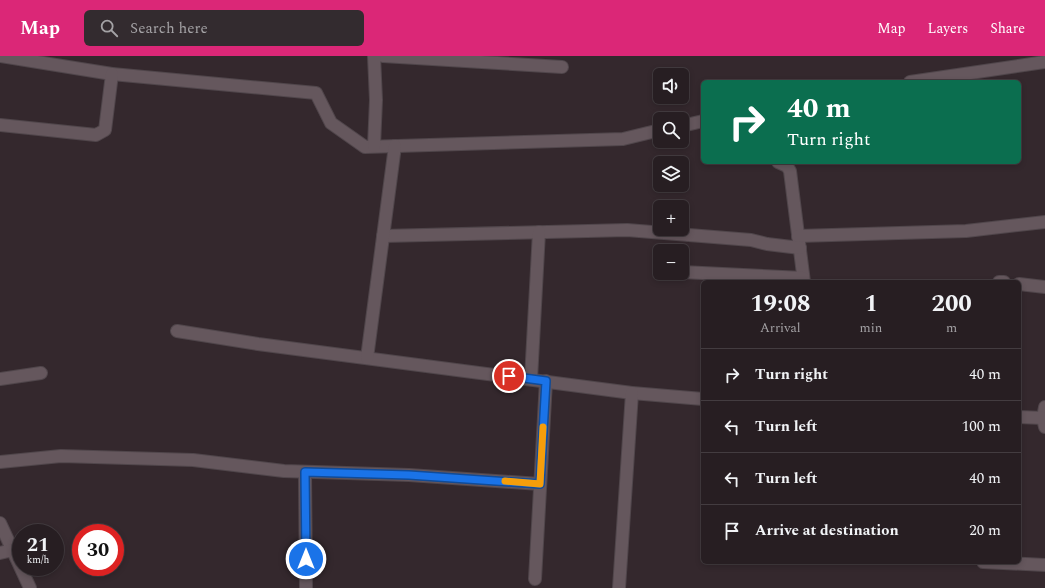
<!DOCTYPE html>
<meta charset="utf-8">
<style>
body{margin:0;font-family:Spectral,serif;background:#332b2f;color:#f1f3f6;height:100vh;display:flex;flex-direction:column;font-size:15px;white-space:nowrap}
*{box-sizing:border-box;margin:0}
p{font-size:13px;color:#a4a2a5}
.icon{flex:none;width:22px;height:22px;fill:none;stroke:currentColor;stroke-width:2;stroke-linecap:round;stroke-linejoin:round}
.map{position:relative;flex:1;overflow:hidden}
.panel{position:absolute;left:701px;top:224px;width:320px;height:284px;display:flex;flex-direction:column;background:#271e22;border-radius:6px;box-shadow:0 2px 6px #0003,0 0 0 1px #433c40}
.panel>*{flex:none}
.banner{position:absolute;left:701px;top:24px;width:320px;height:84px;border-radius:6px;box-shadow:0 2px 6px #0003,0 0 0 1px #433c40;background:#0b6e4f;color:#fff;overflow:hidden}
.buttons{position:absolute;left:653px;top:12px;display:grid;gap:8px}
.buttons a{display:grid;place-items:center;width:36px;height:36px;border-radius:6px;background:#271e22;box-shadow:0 2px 6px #0003,0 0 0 1px #433c40;font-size:20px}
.speed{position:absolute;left:12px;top:468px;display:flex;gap:8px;font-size:20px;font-weight:700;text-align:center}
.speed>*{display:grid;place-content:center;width:52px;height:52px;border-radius:50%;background:#271e22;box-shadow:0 2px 6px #0003,0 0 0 1px #433c40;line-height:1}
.speed small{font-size:10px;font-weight:400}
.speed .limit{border:6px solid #d22;background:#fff;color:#111}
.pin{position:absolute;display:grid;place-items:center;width:34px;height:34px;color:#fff;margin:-17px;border:2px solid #fff;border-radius:50%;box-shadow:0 1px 4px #0007}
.me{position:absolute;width:44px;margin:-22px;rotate:0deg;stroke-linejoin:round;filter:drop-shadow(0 0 3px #0008)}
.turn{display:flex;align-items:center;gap:14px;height:84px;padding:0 20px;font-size:18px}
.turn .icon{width:52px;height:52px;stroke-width:2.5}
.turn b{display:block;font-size:28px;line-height:34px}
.eta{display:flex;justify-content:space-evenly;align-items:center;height:68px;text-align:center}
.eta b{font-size:24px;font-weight:700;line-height:28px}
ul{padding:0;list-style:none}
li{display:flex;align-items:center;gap:12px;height:52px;padding:0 20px;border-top:1px solid #433c40}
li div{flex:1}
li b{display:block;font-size:15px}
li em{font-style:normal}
header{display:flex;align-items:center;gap:24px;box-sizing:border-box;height:56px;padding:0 20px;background:#db2777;color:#fff}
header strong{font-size:19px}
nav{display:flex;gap:22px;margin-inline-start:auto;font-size:14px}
.search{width:280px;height:36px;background:#332b2f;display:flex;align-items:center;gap:10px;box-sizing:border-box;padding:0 14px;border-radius:6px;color:#a4a2a5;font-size:15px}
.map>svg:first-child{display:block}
</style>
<header>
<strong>Map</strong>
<div class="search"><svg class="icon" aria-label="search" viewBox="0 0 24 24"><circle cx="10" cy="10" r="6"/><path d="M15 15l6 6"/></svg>Search here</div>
<nav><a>Map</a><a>Layers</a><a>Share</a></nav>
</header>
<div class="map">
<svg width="1045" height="532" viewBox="0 0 1045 532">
<rect width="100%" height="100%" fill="#34282d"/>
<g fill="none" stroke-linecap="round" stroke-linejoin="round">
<!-- minor casing -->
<g stroke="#50464b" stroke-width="14">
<g id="minor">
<path d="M 0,0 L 112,18 L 316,37 L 331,67 L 365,91 L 623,83 L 660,74"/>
<path d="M 383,0 L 562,11"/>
<path d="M 910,26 L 1045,6"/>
<path d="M 0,69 L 96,79 L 105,74 L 112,18"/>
<path d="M 682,70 L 703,65"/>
<path d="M 374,90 L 376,44 L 374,0"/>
<path d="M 778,106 L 787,110 L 790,115 L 804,226"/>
<path d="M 383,180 L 627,174 L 751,184 L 767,188 L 800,192"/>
<path d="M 798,180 L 966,175 L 1045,166"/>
<path d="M 682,216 L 803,222"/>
<path d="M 999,226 L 1004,226"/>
<path d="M 1019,228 L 1045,231"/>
<path d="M 177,275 L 258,288 L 632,337 L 703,343"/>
<path d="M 367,302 L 395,90"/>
<path d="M 0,323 L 41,317"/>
<path d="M 531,323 L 539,176"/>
<path d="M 1045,351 L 1043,362 L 1045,371"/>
<path d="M 1019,361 L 1043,362"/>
<path d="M 0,406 L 61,400 L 193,404 L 284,415 L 409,419 L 540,428"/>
<path d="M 305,416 L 306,532"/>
<path d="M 0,467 L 30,532"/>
<path d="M 0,497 L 13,494"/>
<path d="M 983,506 L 1045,509"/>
<path d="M 535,523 L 546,325"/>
<path d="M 619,532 L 632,337"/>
</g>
</g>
<!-- minor -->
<use href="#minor" stroke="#65575d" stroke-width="12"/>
</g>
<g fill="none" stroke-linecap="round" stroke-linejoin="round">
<!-- route casing -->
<g stroke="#114b97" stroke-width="10">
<path id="route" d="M 306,503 L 305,416 L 409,419 L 540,428 L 546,325 L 509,320"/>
</g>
<!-- route -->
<use href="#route" stroke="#1a73e8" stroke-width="7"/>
<!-- slow -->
<path stroke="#f59e0b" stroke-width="7" d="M 505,425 L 540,428 L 543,371"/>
</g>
</svg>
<div class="buttons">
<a><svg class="icon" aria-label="sound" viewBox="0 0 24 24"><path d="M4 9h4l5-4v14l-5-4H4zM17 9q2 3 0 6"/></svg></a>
<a><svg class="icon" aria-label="search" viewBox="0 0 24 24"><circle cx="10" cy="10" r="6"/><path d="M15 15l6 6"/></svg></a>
<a><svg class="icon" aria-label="layers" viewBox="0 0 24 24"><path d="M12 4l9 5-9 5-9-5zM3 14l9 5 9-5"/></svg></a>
<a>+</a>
<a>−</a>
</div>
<div class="speed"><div>21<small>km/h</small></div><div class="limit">30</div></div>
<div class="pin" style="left:509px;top:320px;background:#d93025"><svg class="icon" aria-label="arrive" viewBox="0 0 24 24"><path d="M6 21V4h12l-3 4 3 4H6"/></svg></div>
<svg class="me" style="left:306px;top:503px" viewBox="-20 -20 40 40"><circle r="17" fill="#1a73e8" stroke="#fff" stroke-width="3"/><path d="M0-11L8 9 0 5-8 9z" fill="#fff"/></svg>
<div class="banner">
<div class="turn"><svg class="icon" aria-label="right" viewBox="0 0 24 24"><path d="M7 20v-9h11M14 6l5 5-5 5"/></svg><div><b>40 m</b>Turn right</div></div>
</div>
<section class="panel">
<div class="eta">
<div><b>19:08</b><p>Arrival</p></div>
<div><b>1</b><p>min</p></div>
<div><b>200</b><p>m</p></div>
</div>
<ul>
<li><svg class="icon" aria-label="right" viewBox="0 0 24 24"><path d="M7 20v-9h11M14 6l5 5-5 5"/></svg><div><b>Turn right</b></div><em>40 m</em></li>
<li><svg class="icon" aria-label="left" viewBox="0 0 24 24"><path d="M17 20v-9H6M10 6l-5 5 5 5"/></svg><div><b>Turn left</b></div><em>100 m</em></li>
<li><svg class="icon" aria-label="left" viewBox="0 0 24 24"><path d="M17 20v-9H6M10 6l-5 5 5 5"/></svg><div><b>Turn left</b></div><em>40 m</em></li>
<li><svg class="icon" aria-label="arrive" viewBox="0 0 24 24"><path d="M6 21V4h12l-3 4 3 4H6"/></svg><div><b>Arrive at destination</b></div><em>20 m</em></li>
</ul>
</section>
</div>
